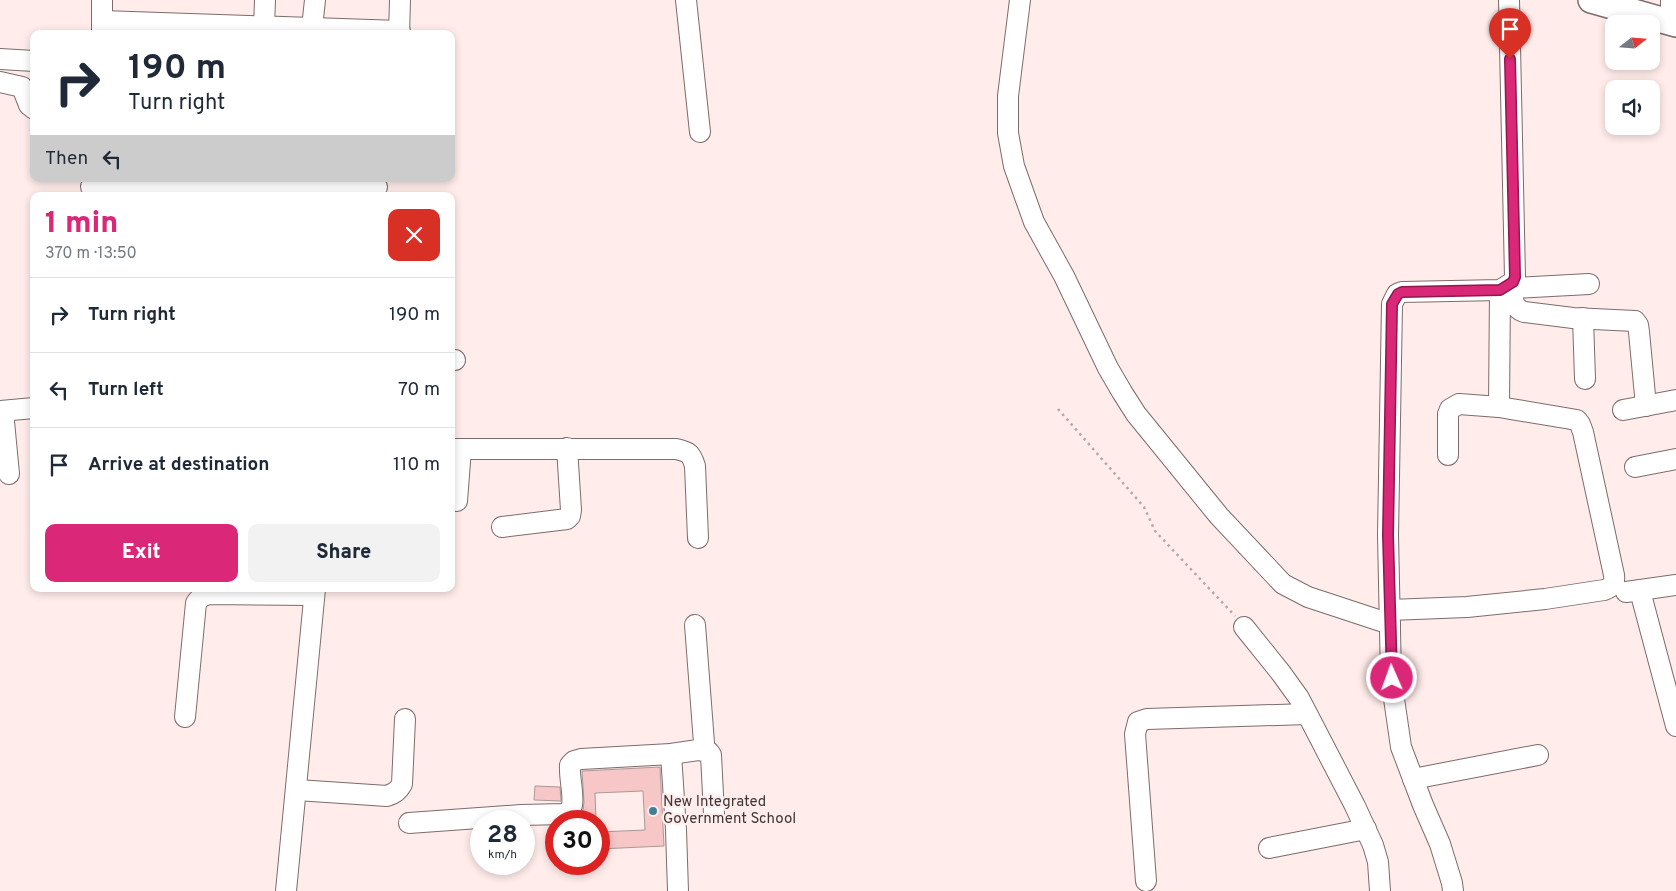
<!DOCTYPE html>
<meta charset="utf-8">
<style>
body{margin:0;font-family:Overpass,sans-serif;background:#f2f2f3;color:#1f2937;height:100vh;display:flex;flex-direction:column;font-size:19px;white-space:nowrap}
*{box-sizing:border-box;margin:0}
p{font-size:16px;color:#747a83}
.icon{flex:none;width:28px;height:28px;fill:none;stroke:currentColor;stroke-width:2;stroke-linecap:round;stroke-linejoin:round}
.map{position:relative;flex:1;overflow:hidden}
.sheet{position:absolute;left:30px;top:192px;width:425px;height:400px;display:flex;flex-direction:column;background:#fff;border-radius:10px;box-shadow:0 2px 8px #0003}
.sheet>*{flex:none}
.hud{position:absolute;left:30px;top:30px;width:425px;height:152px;border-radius:10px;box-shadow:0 2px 8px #0003;background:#fff;color:#1f2937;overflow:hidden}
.needle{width:32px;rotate:73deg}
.buttons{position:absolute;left:1605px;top:15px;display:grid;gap:10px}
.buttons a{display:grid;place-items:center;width:55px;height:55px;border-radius:10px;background:#fff;box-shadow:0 2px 8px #0003;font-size:25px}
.speed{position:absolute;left:470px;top:810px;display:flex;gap:10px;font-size:25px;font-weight:700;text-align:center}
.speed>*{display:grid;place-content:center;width:65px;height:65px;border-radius:50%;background:#fff;box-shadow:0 2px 8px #0003;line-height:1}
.speed small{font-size:12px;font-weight:400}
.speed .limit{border:8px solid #d22;background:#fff;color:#111}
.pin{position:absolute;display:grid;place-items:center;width:42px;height:42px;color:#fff;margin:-51px -21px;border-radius:50% 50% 50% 0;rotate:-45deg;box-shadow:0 0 5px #0007}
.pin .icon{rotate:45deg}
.me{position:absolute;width:55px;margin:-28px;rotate:358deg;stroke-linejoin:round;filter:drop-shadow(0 0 4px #0008)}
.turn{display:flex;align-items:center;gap:18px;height:105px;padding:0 15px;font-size:22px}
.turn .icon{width:65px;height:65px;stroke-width:2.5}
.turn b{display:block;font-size:35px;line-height:42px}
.then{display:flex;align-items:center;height:48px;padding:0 15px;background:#0003;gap:10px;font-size:19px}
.round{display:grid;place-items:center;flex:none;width:52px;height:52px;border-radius:10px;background:#f2f2f3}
.headline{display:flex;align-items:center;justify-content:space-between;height:85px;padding:0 15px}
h1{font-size:30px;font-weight:800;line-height:38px;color:#db2777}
.primary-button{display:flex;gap:10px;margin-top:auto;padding:10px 15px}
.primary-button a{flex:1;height:58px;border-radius:10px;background:#db2777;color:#fff;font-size:20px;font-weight:800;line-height:58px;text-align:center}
.primary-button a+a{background:#f2f2f3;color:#1f2937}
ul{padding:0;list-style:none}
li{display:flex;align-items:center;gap:15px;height:75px;padding:0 15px;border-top:1px solid #e0e1e3}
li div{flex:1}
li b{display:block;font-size:19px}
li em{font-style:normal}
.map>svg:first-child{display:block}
</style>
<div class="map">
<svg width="1676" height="891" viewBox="0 0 1676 891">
<rect width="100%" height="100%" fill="#ffeceb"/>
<!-- building -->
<g fill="#f6c7c6" stroke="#aa9998">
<path d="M 660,767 L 664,846 L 599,849 L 599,832 L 645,830 L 643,791 L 595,793 L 596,821 L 578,821 L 583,810 L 584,802 L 582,771 Z"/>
<path d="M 535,786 L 560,787 L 561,801 L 534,800 Z"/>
</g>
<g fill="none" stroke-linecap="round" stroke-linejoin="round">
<!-- minor casing -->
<g stroke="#7c6c6b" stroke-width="22">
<g id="minor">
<path d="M 686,0 L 700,132"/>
<path d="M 1020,0 L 1008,96 L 1008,133 L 1014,166 L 1034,222 L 1064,276 L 1108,368 L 1122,392 L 1136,414 L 1219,516 L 1283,584 L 1308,597 L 1390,624"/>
<path d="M 1671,0 L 1671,23"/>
<path d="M 102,21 L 400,31"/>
<path d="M 264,26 L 265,0"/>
<path d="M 312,28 L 315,0"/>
<path d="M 102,33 L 102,0"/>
<path d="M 399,34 L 400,0"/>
<path d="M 0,59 L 34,61"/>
<path d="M 0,82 L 22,87 L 29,105 L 34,109"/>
<path d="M 91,187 L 160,188 L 377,187"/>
<path d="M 1513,282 C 1513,295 1510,307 1524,312 L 1573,318 L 1635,321 L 1638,325 L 1639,332 L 1646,406"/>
<path d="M 1513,288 L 1589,284"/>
<path d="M 1583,318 L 1585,379"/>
<path d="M 451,360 L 455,360"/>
<path d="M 1499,407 L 1500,290"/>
<path d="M 1623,410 L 1676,400"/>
<path d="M 0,411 L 34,408"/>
<path d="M 3,411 L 9,474"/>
<path d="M 451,449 L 676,449 C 689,452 691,453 695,466 L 698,538"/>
<path d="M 1635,467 L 1676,459"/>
<path d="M 457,501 L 461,449"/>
<path d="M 502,527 L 567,519 L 570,516 L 571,510 L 567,448"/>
<path d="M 1640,591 L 1676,726"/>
<path d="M 1626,592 L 1676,585"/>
<path d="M 1390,610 L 1467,607 L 1545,599 L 1604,590 C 1613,587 1615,584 1614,575 L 1583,432 L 1580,424 L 1577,420 L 1499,407 L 1459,404 L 1450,409 L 1448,414 L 1448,455"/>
<path d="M 1244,627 L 1281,673 L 1299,698 L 1355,806 L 1373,845 L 1378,862 L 1380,891"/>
<path d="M 185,717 L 196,603 L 201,597 L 209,594 L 314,595"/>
<path d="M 698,750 L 709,752 L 711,755 L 714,814"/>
<path d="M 671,754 L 676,830 L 678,891"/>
<path d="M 1413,779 L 1538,755"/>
<path d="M 297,790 L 387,796 C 395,793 398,791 402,784 L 405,719"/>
<path d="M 409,823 L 521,815 L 564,814 C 568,812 571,810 572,805 C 574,795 569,777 570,765 L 574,761 L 581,759 L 671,754 L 698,750 L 702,748 L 704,743 L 695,625"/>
<path d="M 1269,848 L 1366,829"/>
<path d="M 1146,881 L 1135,734 L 1138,722 L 1147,719 L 1307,714"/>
<path d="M 286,891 L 315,589"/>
<path d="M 1453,891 L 1452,883 L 1440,844 L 1423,805 L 1401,747 L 1391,678 L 1388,535 L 1392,304 L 1397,294 L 1402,292 L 1500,290 L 1513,282 L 1515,277 L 1509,0"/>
</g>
</g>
<!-- major casing -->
<g stroke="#7c6c6b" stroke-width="28">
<path id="major" d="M 1591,0 L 1676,24"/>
</g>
<!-- path -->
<path stroke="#b6a8a7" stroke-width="2.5" stroke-dasharray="2.5 4" stroke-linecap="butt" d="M 1058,409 L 1144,507 L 1155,531 L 1235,616"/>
<!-- minor -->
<use href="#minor" stroke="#fff" stroke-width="20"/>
<!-- major -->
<use href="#major" stroke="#fff" stroke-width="25"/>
</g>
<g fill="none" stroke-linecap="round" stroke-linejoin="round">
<!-- route casing -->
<g stroke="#8e194d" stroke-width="12">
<path id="route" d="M 1392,678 L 1388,535 L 1392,304 L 1398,294 L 1402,292 L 1500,290 L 1513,282 L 1515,277 L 1510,59"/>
</g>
<!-- route -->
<use href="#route" stroke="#db2777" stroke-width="9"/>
</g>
<!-- markers -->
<circle fill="#418095" stroke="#ffeceb" stroke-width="2" cx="653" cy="811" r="5"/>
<g text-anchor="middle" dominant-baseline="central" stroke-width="4.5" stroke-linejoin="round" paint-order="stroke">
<!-- poi labels -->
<g font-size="15" fill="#3e3737" stroke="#ffeceb" text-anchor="start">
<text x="663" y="802">New Integrated<tspan x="663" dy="17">Government School</tspan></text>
</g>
</g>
</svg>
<div class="buttons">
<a><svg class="needle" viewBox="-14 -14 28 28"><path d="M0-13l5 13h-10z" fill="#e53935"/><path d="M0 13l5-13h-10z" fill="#747a83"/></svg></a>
<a><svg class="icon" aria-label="sound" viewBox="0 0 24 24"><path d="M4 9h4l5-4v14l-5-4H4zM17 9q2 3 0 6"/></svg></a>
</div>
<div class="speed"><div>28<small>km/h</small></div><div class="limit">30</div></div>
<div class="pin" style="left:1510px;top:59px;background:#d93025"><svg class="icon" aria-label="arrive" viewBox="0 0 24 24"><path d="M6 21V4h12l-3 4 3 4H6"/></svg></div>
<svg class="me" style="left:1392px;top:678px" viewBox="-20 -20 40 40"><circle r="17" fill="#db2777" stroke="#fff" stroke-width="3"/><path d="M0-11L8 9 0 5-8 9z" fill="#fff"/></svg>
<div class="hud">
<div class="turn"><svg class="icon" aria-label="right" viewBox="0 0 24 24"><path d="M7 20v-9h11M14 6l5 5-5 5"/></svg><div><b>190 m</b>Turn right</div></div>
<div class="then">Then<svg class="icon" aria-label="left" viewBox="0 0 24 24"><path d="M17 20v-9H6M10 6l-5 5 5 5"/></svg></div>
</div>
<section class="sheet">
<div class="headline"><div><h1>1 min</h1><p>370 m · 13:50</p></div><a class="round" style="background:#d93025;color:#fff"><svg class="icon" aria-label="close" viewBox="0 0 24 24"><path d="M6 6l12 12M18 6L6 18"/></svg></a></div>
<ul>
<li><svg class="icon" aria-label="right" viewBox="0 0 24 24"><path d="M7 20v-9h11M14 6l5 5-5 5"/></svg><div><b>Turn right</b></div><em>190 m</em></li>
<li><svg class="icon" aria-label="left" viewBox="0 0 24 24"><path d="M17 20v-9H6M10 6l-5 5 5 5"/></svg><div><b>Turn left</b></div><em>70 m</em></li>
<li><svg class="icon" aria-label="arrive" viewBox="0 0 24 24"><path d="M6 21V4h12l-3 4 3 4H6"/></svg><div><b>Arrive at destination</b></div><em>110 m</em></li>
</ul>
<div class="primary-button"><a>Exit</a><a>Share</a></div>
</section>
</div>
